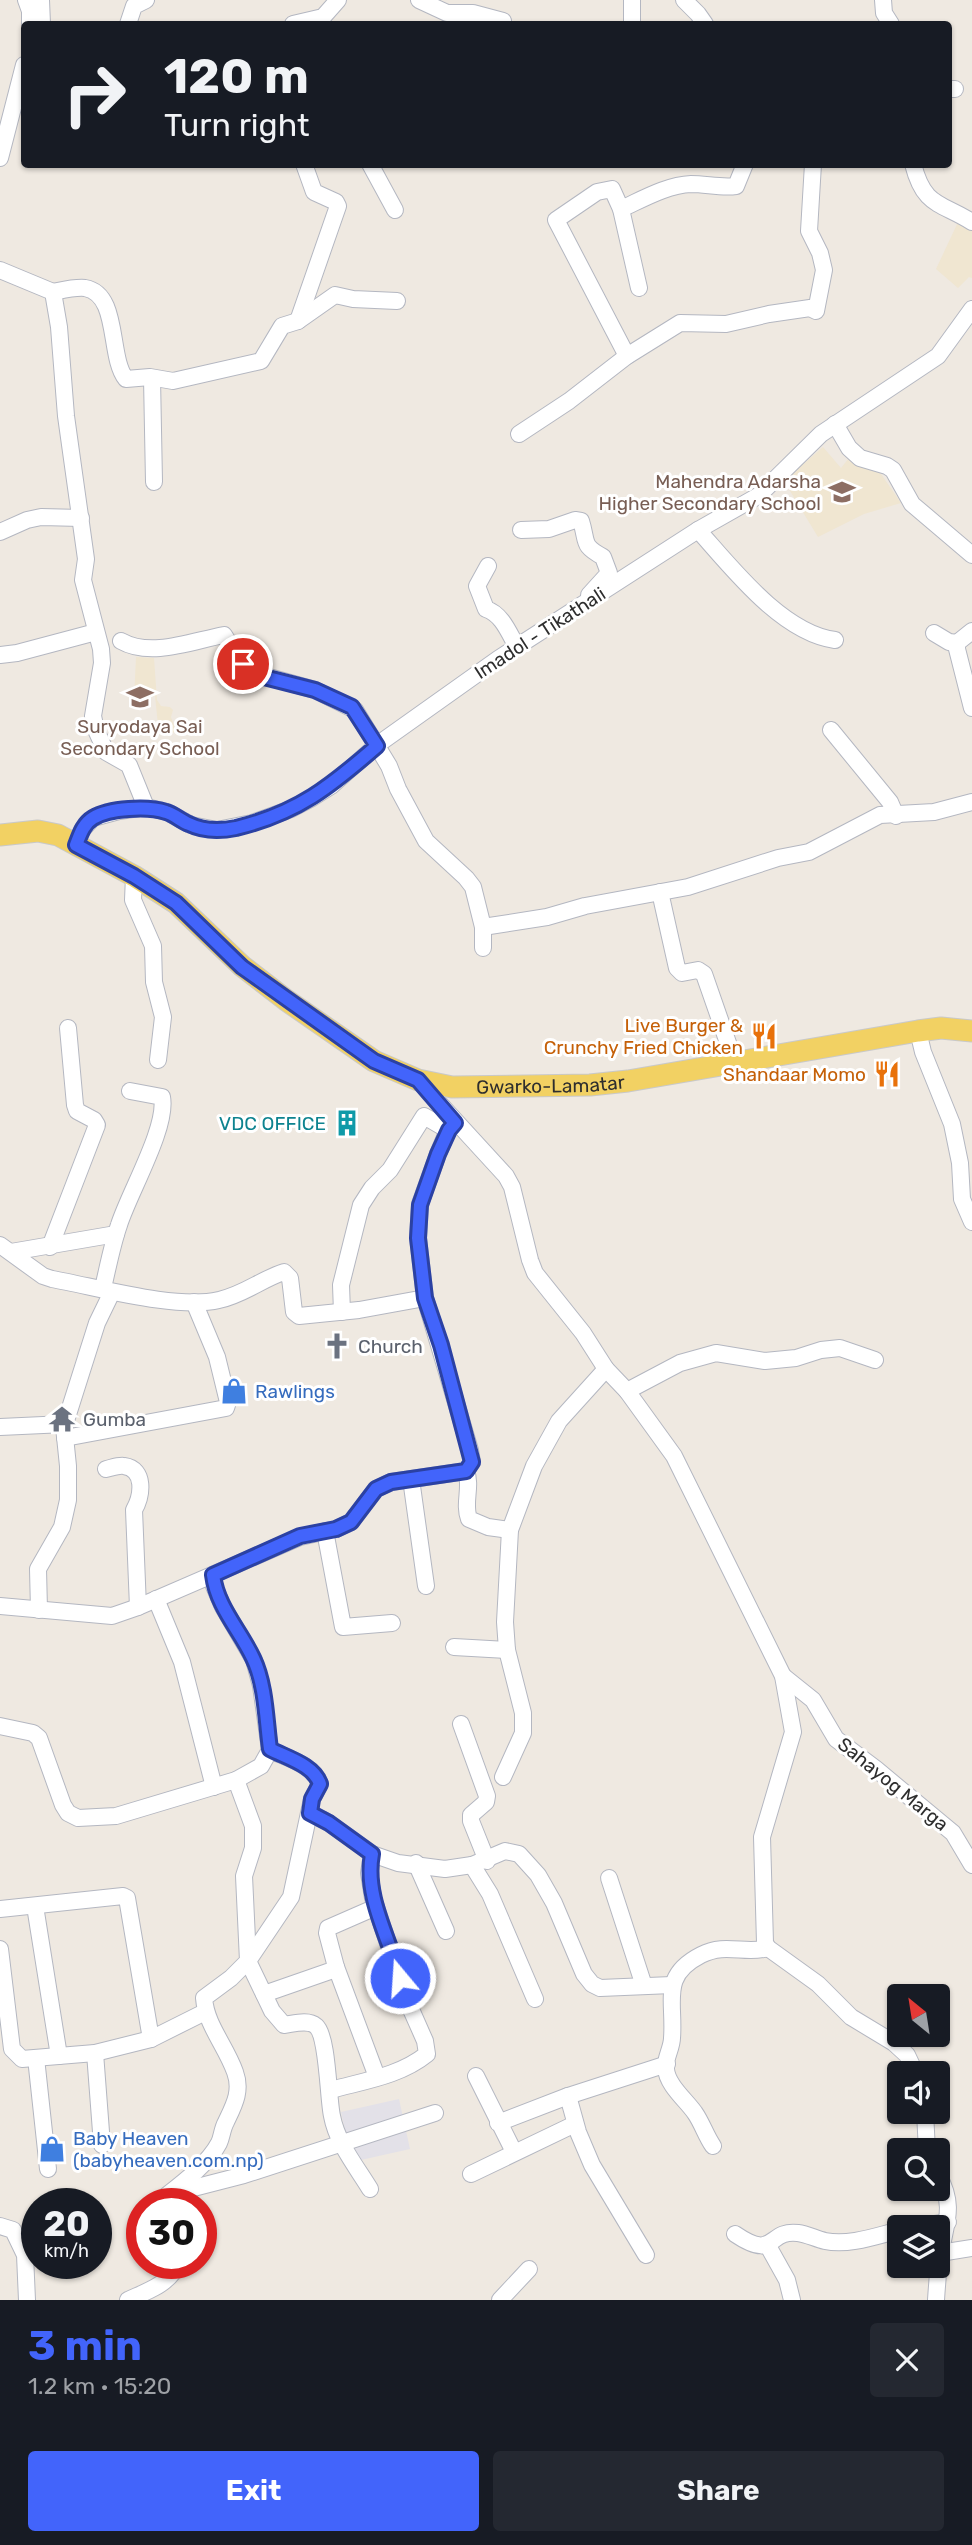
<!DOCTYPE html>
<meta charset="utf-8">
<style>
body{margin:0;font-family:Rubik,sans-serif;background:#242831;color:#f1f3f6;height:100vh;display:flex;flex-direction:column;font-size:26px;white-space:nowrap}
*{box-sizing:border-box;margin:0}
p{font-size:23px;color:#9ea1a6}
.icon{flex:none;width:38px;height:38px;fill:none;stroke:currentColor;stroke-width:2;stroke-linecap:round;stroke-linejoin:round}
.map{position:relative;height:2300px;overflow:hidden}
.drawer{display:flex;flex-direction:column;background:#171b24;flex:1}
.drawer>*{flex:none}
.banner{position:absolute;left:21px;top:21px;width:931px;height:147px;border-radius:7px;box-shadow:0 2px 5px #0004;background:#171b24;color:#f1f3f6;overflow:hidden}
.needle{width:46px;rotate:330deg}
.controls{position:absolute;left:887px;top:1984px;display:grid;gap:14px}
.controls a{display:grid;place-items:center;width:63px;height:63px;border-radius:7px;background:#171b24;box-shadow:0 2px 5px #0004;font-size:35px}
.speed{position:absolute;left:21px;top:2188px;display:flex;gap:14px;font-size:35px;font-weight:700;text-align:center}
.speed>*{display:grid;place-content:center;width:91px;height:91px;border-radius:50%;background:#171b24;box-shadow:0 2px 5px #0004;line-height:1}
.speed small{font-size:18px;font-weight:400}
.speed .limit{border:10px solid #d22;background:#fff;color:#111}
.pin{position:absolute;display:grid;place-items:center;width:60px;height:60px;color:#fff;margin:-30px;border:4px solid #fff;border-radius:50%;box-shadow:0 2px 7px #0007}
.me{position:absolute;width:77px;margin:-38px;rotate:342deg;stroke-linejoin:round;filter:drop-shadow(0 0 5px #0008)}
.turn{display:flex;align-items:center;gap:24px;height:147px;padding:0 28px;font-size:32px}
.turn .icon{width:91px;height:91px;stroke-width:2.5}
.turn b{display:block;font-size:49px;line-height:60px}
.round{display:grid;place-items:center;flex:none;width:74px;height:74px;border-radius:7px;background:#242831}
.headline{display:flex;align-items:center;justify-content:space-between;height:119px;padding:0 28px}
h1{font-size:42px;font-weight:700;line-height:52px;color:#4264fb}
.button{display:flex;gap:14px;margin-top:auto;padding:14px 28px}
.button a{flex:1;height:80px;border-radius:7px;background:#4264fb;color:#fff;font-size:28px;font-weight:700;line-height:80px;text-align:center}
.button a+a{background:#242831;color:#f1f3f6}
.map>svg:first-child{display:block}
</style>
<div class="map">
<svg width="972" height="2300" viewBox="0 0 972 2300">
<rect width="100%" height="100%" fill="#efe9e1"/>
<!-- industrial -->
<path fill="#e3e1e8" d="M 399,2099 L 410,2149 L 352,2162 L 341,2112 Z"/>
<!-- education -->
<g fill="#f0e6d1">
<path d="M 959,220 L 972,227 L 972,278 L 969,277 L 958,288 L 936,269 Z"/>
<path d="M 823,447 L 841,468 L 849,458 L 862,468 L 874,468 L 881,474 L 901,503 L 864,514 L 818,537 L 784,481 Z"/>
<path d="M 136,657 L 154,658 L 157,700 L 161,706 L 170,707 L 173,710 L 171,717 L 176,731 L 167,736 L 163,724 L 158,725 L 155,696 L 134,699 Z"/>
</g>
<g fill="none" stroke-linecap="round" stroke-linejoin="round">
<!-- minor casing -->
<g stroke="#b4b7c1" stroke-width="18">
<g id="minor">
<path d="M 26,0 L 30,11 L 30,24"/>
<path d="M 41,0 L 42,24"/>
<path d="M 419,0 L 447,13 L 473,13 L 503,21"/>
<path d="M 632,0 L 632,24"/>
<path d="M 684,0 L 698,14 L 705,24"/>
<path d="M 883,0 L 884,13 L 891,24"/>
<path d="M 128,24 L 134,6 L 146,0"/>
<path d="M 293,24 L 323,17 L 338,0"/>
<path d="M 948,89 L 955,89"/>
<path d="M 0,158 L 24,65"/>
<path d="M 370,164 L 395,210"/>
<path d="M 913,164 C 924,207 940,202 972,222"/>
<path d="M 621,209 C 643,199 667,185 691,184 C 706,184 721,188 736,186 L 745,164"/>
<path d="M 0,270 L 53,292 L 59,327 L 66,416 L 86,559 L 83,580 L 101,649 L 102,663 L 93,716 L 96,730 L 106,752 L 129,765 L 146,807"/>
<path d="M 53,292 C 63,290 75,287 85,288 C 120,294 108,357 126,379 L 150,377 L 173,381 L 261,361 L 282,326 L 298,321 L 335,295 L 353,299 L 397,301"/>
<path d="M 298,321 L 338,206 L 336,202 L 314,192 L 304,164"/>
<path d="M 627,356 L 556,220 L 597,192 L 612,189 L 621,209 L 639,288"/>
<path d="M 152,378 L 154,482"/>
<path d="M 835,424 L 849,448 L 860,458 L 887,466 L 893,470 L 912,504 L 972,555"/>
<path d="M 519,434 L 569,401 L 627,356 L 680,323 L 726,324 L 769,314 L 810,308 L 816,311 L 824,270 L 820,253 L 809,231 L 813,164"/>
<path d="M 521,530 L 549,529 L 575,520 L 581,521 C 588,543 581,545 603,557 L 609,573 L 589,595"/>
<path d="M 698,530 C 732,568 782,633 835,640"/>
<path d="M 0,532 L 27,520 L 41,517 L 81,518"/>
<path d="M 488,566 L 477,586 L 486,609 C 502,614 509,633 517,647"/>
<path d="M 972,631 L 957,643 L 957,649 L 972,708"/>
<path d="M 934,633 L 949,642 L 957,643"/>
<path d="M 121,641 C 151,658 192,641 224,635 L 239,659 L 258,674 L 315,690 L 355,710 L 389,766 L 398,789 L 426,841 L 466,878 L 473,887 L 483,927 L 483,948"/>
<path d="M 0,655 L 17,653 L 96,632"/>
<path d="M 831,730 L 890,802 L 896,816"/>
<path d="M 76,845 L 82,830 L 93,818 L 119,811 L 146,807 L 167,812 L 191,825 L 217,830 L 252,823 L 291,809 L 312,798 L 331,786 L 377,745 L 498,659 L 698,530 L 758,496 L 821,434 L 938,356 L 972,309"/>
<path d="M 134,876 L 133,900 L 153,946 L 154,982 L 163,1017 L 158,1060"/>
<path d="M 660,892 L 677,968 L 682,973 L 698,970 L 704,974 L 735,1063"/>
<path d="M 483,927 L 547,917 L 585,906 L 688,887 L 778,858 L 809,852 L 880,815 L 934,812 L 972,802"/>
<path d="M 918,1031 L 923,1052 L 952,1124 L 960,1163 L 962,1199 L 972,1222"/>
<path d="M 418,1080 L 506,1176 L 512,1187 L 530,1260 L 535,1273 L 583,1333 L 606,1369 L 627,1391 L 674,1456 L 783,1676 L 793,1732 L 762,1837 L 765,1943 L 768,1948 L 818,1984 L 851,2017 L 894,2043 L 907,2055 L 916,2074"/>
<path d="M 0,1245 L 43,1276 L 52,1279 C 97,1287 176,1310 219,1300 C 243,1295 262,1279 284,1272 L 290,1278 L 294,1312 L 299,1316 L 359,1310 L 425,1298"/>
<path d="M 50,1247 L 97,1125 L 94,1120 L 77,1111 L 75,1105 L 68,1028"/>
<path d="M 11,1252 L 116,1234"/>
<path d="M 103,1288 C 108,1267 112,1245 119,1225 C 129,1193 168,1127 162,1097 L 130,1091"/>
<path d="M 342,1312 L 341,1285 L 361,1205 L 372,1188 L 390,1170 L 424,1116 L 448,1130"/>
<path d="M 627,1391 L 680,1363 L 716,1353 L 765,1361 L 796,1358 L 821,1350 L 840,1348 L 875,1360"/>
<path d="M 0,1427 L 65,1424"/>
<path d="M 65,1438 L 226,1408 L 228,1402 L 217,1357 L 194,1302"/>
<path d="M 106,1469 C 111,1468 119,1465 124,1466 C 146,1469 142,1496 134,1510 L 138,1607"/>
<path d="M 466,1471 C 472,1487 463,1503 469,1519 L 488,1527 L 510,1530"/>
<path d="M 411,1479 L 426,1586"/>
<path d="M 325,1531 L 343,1627 L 392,1623"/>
<path d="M 156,1599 L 182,1662 L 214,1787"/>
<path d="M 0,1606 L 112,1616 L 138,1607 L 300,1537 L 336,1529 L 351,1522 L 376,1489 L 391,1482 L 466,1471 L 472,1462 L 470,1450 L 425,1298 L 418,1238 L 420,1204 L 438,1154 L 448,1130 L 455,1123"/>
<path d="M 39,1610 L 38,1569 L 62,1527 L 68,1500 L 68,1466 L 64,1427 L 97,1323 L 112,1292"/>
<path d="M 454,1647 L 507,1650"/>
<path d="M 783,1676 L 813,1700 L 836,1739 L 876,1769 L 953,1833 L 972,1865"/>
<path d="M 461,1724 L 487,1796 L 486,1802 L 471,1815 L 471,1821 L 487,1861"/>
<path d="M 0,1726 L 33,1733 L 39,1738 L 63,1805 L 68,1813 L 78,1818 L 116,1816 L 236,1780 L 261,1766 L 270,1750 L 261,1686 L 254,1660 L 223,1607 L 214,1586 L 213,1575"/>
<path d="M 270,1750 C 287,1758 314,1765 320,1784 L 312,1799 L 291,1897 L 248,1961 L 272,2011 L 284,2025 C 293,2024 308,2019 316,2026 C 328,2036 328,2099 332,2116 C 337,2143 356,2166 370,2189"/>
<path d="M 503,1777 L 523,1733 L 523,1713 L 507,1650 L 505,1622 L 510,1530 L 534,1466 L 559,1421 L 606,1369"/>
<path d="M 310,1813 L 329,1823 L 372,1854 L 398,1863 L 445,1869 L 472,1865 L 505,1851 L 519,1854 L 538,1875 L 554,1903 L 584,1974 L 592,1984 L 600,1988 L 672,1985"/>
<path d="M 416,1863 L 446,1931"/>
<path d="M 472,1865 L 490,1894 L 535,1999"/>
<path d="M 609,1878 L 644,1986"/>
<path d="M 35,1906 L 59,2056"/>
<path d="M 0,1909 L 123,1896 L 127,1898 L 151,2039"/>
<path d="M 0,1949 L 12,2049 L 22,2059 L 95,2053 L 151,2039 L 205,2012"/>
<path d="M 336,1967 L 377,2077"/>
<path d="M 264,1994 L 333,1970 L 336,1967 L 327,1933 L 328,1928 L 376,1907"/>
<path d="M 95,2053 L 102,2145"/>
<path d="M 36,2058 L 48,2169"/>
<path d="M 476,2076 L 514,2152"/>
<path d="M 331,2090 C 363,2081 400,2076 427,2054 L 425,2041 L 406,1998 L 373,1898 L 369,1873 L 372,1854"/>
<path d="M 568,2096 L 578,2132 L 592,2165 L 646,2255"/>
<path d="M 925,2112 L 927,2151"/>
<path d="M 498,2123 L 568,2096 L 667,2064"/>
<path d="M 713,2146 C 706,2136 702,2123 695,2113 C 687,2101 667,2085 666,2069 C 664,2060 672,2048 672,2038 C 675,2001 660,1976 701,1955 C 726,1942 745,1955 768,1948"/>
<path d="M 471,2174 L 575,2124"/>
<path d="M 174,2193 L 244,2175 L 435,2113"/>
<path d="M 157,2203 C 177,2187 207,2166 219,2143 C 222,2137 222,2129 226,2122 C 234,2105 242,2091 235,2072 C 226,2046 206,2025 204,1998 L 231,1978 L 248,1961 L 244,1876 L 253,1848 L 253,1826 L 236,1780"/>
<path d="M 0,2226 L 13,2230 L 25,2255 L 27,2300"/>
<path d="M 910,2228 L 948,2222"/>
<path d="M 735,2234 C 776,2262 767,2229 798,2233 C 807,2234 816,2239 825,2241 C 849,2246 876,2236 900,2230"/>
<path d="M 768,2246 L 787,2280 L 792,2300"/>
<path d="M 940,2253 L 972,2248"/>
<path d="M 128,2300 C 145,2292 170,2284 177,2265 L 176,2263"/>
<path d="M 500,2300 L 529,2269"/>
<path d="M 936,2300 C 937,2285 938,2270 940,2256 C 945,2224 956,2206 938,2175"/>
</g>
</g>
<!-- major casing -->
<g stroke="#c9c9c9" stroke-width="23">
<g id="major">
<path id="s1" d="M 0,835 L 38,831 L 58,835 L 134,876 L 176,903 L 242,966 L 286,1000 L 374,1061 L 418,1080 L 452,1087 L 590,1085 L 628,1081 L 918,1031 L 941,1028 L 972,1031"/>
</g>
</g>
<!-- minor -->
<use href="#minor" stroke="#fff" stroke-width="16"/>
<!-- major -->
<use href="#major" stroke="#f2d163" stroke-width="21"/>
</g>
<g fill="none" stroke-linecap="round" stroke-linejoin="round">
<!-- route casing -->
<g stroke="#2b41a3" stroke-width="18">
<path id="route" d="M 243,664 L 264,677 L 315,690 L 352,707 L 377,746 C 331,786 298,813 236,828 C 221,831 203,831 189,824 C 181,821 174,814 166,812 C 148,806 109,808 93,818 C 83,824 80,835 76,845 L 134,876 L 176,903 L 242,967 L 374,1061 L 418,1080 L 455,1123 L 449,1130 L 438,1154 L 420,1205 L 418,1238 L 425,1298 L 441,1345 L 472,1462 L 466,1471 L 391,1482 L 376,1489 L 351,1522 L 336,1529 L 300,1536 L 213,1575 C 217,1607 240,1630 253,1658 C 266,1685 266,1720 270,1749 C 287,1758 314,1765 320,1784 L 312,1799 L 310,1813 L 329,1823 L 372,1854 C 364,1896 389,1937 400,1978"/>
</g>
<!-- route -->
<use href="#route" stroke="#4264fb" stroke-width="12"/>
</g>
<!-- icons -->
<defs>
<g id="school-bare" transform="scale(2.1)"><path d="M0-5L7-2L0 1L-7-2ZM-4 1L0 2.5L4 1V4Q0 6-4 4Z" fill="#8d6e63" stroke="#fff" stroke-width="2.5" paint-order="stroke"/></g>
<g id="restaurant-bare" transform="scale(2.1)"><path d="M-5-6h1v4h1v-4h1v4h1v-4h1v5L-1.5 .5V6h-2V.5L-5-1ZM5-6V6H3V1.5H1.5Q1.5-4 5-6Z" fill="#e8710a" stroke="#fff" stroke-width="2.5" paint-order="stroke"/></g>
<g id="building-bare" transform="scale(2.1)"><path d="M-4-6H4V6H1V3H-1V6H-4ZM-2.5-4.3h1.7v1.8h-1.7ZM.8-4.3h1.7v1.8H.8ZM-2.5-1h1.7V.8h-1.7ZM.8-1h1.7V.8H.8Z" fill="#0f9aa8" stroke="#fff" stroke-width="2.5" paint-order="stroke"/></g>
<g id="church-bare" transform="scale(2.1)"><path d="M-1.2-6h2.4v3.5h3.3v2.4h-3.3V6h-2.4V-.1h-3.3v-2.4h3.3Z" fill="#6b7280" stroke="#fff" stroke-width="2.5" paint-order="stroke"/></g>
<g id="shop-bare" transform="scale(2.1)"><path d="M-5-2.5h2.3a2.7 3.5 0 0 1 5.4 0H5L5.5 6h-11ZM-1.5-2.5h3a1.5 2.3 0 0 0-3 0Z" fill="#3f7fe0" stroke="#fff" stroke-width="2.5" paint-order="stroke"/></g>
<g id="temple-bare" transform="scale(2.1)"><path d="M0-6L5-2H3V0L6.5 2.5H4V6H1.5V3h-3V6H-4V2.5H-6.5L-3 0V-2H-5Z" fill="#6b7280" stroke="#fff" stroke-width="2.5" paint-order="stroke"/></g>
</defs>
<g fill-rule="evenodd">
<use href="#school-bare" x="842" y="492"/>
<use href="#school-bare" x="140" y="697"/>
<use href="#restaurant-bare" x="764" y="1036"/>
<use href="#restaurant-bare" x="887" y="1074"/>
<use href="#building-bare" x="347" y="1123"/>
<use href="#church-bare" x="337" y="1346"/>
<use href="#shop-bare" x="234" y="1391"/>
<use href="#temple-bare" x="62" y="1419"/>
<use href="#shop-bare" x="52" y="2149"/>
</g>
<g text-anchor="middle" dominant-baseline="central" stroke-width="6" stroke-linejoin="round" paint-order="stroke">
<!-- education labels -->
<g font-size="19" fill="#785e54" stroke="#fff" text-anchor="end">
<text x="821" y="481">Mahendra Adarsha<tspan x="821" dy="22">Higher Secondary School</tspan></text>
<text x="140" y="726" text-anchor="middle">Suryodaya Sai<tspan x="140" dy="22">Secondary School</tspan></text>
</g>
<!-- street labels -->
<g font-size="19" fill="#2e2e2e" stroke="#fff">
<text transform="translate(540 633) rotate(-33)">Imadol - Tikathali</text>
<text stroke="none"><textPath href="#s1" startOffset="630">Gwarko-Lamatar</textPath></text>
<text transform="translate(893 1784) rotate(39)">Sahayog Marga</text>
</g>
<!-- food labels -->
<g font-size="19" fill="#c56008" stroke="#fff" text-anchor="end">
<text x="743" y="1025">Live Burger &amp;<tspan x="743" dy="22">Crunchy Fried Chicken</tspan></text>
<text x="866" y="1074">Shandaar Momo</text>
</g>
<!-- culture labels -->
<g font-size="19" fill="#0d838f" stroke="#fff" text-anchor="end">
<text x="326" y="1123">VDC OFFICE</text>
</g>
<!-- worship labels -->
<g font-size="19" fill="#5b616d" stroke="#fff" text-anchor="start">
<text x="358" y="1346">Church</text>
<text x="83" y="1419">Gumba</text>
</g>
<!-- shop labels -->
<g font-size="19" fill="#366cbe" stroke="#fff" text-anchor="start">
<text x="255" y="1391">Rawlings</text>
<text x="73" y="2138">Baby Heaven<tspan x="73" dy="22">(babyheaven.com.np)</tspan></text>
</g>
</g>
</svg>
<div class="controls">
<a><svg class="needle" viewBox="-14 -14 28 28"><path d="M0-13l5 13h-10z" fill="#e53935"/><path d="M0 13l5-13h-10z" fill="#9ea1a6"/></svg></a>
<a><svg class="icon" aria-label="sound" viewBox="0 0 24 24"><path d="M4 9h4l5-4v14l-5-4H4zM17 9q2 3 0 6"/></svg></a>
<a><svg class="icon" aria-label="search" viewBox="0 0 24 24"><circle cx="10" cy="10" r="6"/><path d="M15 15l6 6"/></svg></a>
<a><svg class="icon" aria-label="layers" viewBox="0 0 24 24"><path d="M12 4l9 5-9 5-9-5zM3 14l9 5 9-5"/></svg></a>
</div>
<div class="speed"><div>20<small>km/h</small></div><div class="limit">30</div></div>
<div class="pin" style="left:243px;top:664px;background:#d93025"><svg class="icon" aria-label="arrive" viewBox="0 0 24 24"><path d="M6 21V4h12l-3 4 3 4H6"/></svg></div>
<svg class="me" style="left:400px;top:1978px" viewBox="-20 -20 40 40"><circle r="17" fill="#4264fb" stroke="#fff" stroke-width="3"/><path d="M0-11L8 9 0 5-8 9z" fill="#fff"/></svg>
<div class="banner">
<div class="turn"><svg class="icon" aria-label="right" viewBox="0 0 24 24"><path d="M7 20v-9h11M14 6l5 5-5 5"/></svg><div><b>120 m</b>Turn right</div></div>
</div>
</div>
<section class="drawer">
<div class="headline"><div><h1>3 min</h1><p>1.2 km · 15:20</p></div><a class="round"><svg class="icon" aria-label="close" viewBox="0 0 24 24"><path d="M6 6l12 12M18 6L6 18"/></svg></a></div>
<div class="button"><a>Exit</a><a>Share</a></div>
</section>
